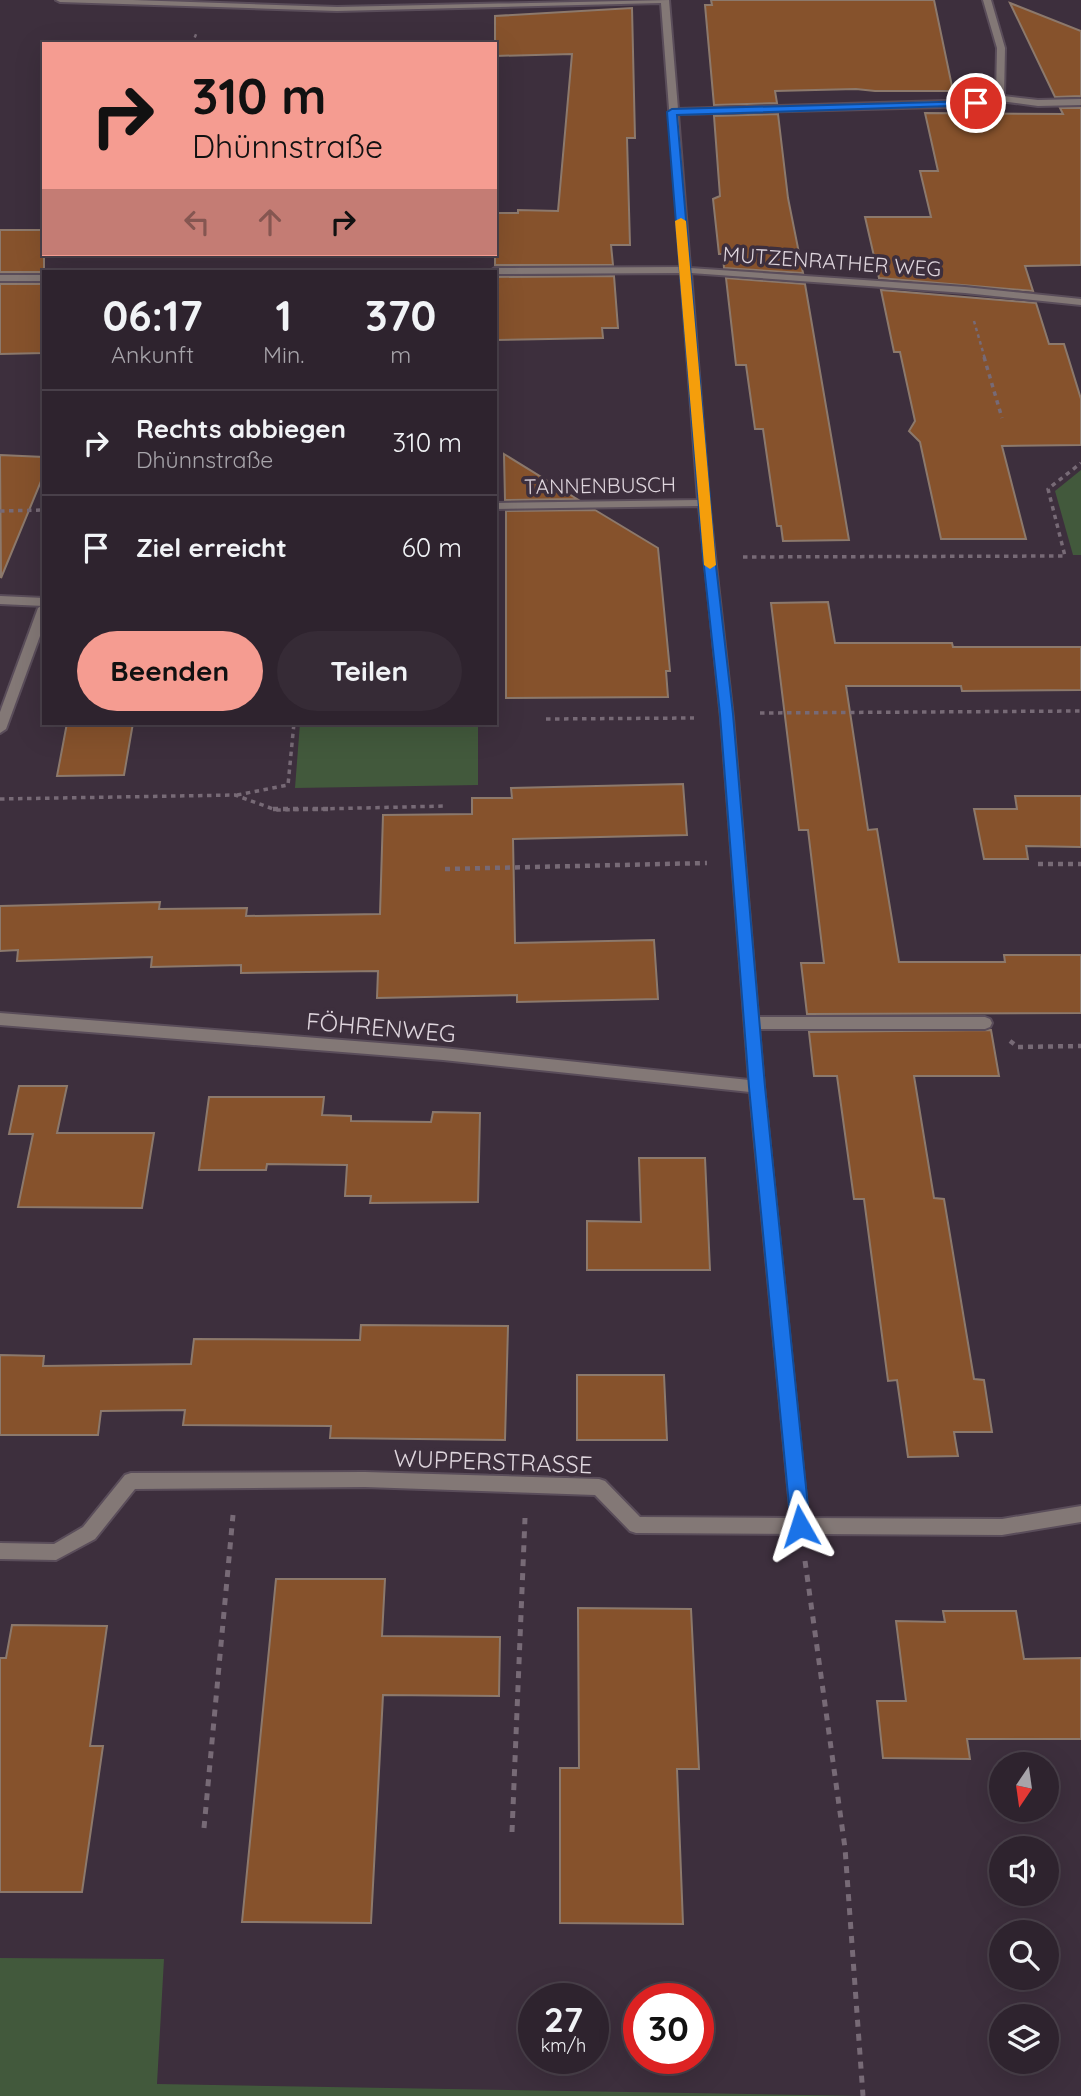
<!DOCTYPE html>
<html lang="de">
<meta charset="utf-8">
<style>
body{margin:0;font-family:Quicksand,sans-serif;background:#362b36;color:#f1f3f6;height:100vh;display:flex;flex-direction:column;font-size:26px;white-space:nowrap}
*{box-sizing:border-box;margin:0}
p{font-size:23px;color:#a7a4aa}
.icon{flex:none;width:38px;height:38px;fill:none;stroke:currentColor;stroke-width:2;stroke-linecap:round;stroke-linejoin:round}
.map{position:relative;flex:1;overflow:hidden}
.details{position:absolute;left:42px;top:270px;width:455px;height:455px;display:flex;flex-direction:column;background:#2e232e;border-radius:0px;box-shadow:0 7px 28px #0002,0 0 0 2px #49404a}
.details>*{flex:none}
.banner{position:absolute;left:42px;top:42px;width:455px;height:214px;border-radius:0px;box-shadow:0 7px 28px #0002,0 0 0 2px #49404a;background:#f59c91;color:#111;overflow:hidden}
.needle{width:46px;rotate:193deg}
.buttons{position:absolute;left:989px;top:1752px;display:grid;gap:14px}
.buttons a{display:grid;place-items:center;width:70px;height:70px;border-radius:50%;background:#2e232e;box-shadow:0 7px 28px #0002,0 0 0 2px #49404a;font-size:35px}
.speed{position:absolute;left:518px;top:1983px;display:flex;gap:14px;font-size:35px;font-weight:700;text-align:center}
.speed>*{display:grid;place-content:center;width:91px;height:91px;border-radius:50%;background:#2e232e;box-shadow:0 7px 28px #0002,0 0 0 2px #49404a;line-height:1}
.speed small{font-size:18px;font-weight:400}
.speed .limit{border:10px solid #d22;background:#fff;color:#111}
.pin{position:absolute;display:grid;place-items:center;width:60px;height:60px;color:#fff;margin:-30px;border:4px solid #fff;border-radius:50%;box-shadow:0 2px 7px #0007}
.me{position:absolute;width:77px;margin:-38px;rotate:354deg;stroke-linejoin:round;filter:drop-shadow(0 0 5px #0008)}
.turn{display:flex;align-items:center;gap:24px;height:147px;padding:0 35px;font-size:32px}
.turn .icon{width:91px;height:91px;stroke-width:2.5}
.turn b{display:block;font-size:49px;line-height:60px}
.lanes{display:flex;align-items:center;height:66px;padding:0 35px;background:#0003;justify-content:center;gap:35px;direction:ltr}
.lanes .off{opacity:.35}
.eta{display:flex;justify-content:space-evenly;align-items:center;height:119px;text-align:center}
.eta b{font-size:42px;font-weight:700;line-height:49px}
.action{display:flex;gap:14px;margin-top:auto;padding:14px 35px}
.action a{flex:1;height:80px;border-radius:42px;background:#f59c91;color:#111;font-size:28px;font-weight:700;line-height:80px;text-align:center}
.action a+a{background:#362b36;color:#f1f3f6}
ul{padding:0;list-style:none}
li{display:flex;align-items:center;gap:21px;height:105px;padding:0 35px;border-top:2px solid #49404a}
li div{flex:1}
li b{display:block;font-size:26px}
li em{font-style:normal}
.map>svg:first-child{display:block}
</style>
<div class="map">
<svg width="1081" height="2096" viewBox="0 0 1081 2096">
<rect width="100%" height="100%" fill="#3d2f3d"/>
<!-- green -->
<g fill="#42593c">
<path d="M 1081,470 L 1081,555 L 1073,555 L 1055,491 Z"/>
<path d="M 300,723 L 478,723 L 478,785 L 295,788 Z"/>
<path d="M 0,1958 L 164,1959 L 157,2084 L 863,2096 L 0,2096 Z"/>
</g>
<!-- building -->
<g fill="#86522c" stroke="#8c796c" stroke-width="2">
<path d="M 711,0 L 934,0 L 953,91 L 875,91 L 856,89 L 775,91 L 777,103 L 714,105 L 705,5 L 712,5 Z"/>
<path d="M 1010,3 L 1081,31 L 1081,96 L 1055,97 Z"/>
<path d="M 632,8 L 635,138 L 627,138 L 630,245 L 611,245 L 613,265 L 495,265 L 495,213 L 518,213 L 518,210 L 558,211 L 572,54 L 495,56 L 495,16 Z"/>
<path d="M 1060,108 L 1081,108 L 1081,265 L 1025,266 L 1033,291 L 879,278 L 865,217 L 931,217 L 920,171 L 938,171 L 925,113 L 1063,114 Z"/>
<path d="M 778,114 L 788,198 L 803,273 L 724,268 L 723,254 L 719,254 L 713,199 L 720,196 L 714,116 Z"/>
<rect x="0" y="230" width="44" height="42"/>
<path d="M 614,276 L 618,328 L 602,328 L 603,338 L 495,340 L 495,277 Z"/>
<path d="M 726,278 L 805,284 L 849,540 L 783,541 L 781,526 L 777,526 L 763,429 L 755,429 L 746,365 L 736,365 Z"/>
<path d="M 0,284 L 44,284 L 44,353 L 0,354 Z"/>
<path d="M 881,290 L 1036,303 L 1049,344 L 1064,344 L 1081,399 L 1081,445 L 1002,446 L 1026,539 L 941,539 L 920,442 L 909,431 L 915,421 L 900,352 L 894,352 Z"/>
<path d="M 504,454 L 577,499 L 505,500 Z"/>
<path d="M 0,455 L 44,457 L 44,474 L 1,578 Z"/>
<path d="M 595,510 L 658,548 L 670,671 L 666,671 L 668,697 L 506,698 L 506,511 Z"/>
<path d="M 828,602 L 835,643 L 952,643 L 953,647 L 1081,647 L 1081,690 L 962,691 L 961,686 L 846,686 L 868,830 L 877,829 L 899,962 L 1005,962 L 1004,955 L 1081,955 L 1081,1013 L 807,1014 L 801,963 L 824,963 L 808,830 L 799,830 L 771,603 Z"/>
<path d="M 67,723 L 133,723 L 124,775 L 57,776 Z"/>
<path d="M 683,784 L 687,835 L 513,839 L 515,943 L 654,940 L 658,999 L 517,1002 L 517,995 L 377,998 L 378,971 L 241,973 L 241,965 L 151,967 L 152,957 L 17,961 L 18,950 L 0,951 L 0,906 L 160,902 L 159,909 L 247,908 L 246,916 L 380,914 L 383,815 L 472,814 L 472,798 L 512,798 L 511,788 Z"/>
<path d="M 1015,796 L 1081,796 L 1081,847 L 1026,846 L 1028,859 L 984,859 L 974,809 L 1017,809 Z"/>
<path d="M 991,1030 L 999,1076 L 914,1076 L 934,1198 L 944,1199 L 974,1379 L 984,1380 L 992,1432 L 954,1432 L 958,1456 L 908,1457 L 897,1380 L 888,1381 L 864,1199 L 854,1199 L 837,1076 L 814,1076 L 809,1032 Z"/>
<path d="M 19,1086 L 67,1086 L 57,1133 L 154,1133 L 142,1208 L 18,1207 L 33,1134 L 9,1134 Z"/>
<path d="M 209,1097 L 324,1097 L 322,1115 L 351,1116 L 351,1121 L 431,1122 L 433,1112 L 480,1113 L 478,1202 L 370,1203 L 371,1196 L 345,1196 L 347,1165 L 267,1164 L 266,1170 L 199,1170 Z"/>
<path d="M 639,1158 L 705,1158 L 710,1270 L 587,1270 L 587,1221 L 641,1222 Z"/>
<path d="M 361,1325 L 508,1326 L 505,1440 L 330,1438 L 331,1426 L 183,1425 L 185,1410 L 101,1411 L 98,1435 L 0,1435 L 0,1355 L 44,1356 L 43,1366 L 191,1364 L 194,1339 L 360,1340 Z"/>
<path d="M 577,1375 L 664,1375 L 667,1440 L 577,1440 Z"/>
<path d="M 276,1579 L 385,1579 L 382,1636 L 500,1637 L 499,1696 L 383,1695 L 371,1923 L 242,1922 Z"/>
<path d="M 578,1608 L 691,1609 L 699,1769 L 677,1769 L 683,1924 L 560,1923 L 560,1768 L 579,1768 Z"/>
<path d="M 943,1611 L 1016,1611 L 1024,1659 L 1081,1658 L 1081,1739 L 967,1739 L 970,1759 L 883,1758 L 877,1701 L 906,1701 L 896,1621 L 945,1622 Z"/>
<path d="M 12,1625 L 107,1626 L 90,1746 L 103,1746 L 82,1892 L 0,1892 L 0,1658 L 6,1658 Z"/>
</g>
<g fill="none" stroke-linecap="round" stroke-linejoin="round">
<!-- lane casing -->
<g stroke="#5a4d5a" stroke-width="4">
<g id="lane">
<path d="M 0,596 L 44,598 L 44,606 L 0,604 Z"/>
<path d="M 753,1017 L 985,1017 L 990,1019 L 992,1023 L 990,1027 L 985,1029 L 753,1029 L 748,1027 L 746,1023 L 748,1019 Z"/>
</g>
</g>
<!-- street casing -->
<g stroke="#5a4d5a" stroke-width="4">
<g id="street">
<path d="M 56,0 L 133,0 L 337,7 L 669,0 L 678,109 L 977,100 L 996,96 L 997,48 L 983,0 L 991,0 L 1005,48 L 1004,96 L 1038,100 L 1081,99 L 1081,105 L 1038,106 L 1000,101 L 977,106 L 678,114 L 690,268 L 965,287 L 1081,299 L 1081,305 L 965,293 L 691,273 L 709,503 L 733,718 L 764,1087 L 808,1518 L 1002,1519 L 1081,1506 L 1081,1522 L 1002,1535 L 636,1533 L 630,1531 L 595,1495 L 365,1487 L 135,1489 L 95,1539 L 56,1560 L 0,1559 L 0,1543 L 54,1544 L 83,1527 L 125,1475 L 131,1473 L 365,1472 L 599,1479 L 605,1481 L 640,1517 L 791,1518 L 750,1092 L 443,1060 L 0,1025 L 0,1013 L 443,1048 L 749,1080 L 721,718 L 699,506 L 495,509 L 495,503 L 698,500 L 681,273 L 495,274 L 495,271 L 490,271 L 495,268 L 681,267 L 661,3 L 337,11 L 60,2 Z"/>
<rect x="0" y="275" width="44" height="6"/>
<path d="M 44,604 L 44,625 L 6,729 L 0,733 L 0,712 L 38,608 Z"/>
</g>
</g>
<!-- path-far3 -->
<g stroke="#776a76" stroke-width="2.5" stroke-dasharray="3.5 3.5" stroke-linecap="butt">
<path d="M 192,44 L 197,32"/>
<path d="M 974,321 L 985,359"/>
</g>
<!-- path-far2 -->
<g stroke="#776a76" stroke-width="3.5" stroke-dasharray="4.5 4.5" stroke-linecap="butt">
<path d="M 984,357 L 1002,418"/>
<path d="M 0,511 L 44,510"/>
<path d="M 743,557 L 1065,556 L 1048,489 L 1081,463"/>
<path d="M 760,713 L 1081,711"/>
<path d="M 546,719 L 694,718"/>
<path d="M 237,795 L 288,785 L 294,723"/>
<path d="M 0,799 L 235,795 L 276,810 L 446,806"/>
</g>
<!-- path-far1 -->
<g stroke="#776a76" stroke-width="4.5" stroke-dasharray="5 5" stroke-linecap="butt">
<path d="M 273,809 L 329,809"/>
<path d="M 1038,864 L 1081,864"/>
<path d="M 445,869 L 707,863"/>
<path d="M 1010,1041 L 1018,1047 L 1081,1046"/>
</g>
<!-- path -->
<g stroke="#776a76" stroke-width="5" stroke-dasharray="7 7" stroke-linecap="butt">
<path d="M 805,1561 L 845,1848 L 863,2096"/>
<path d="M 204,1828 L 233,1515"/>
<path d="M 512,1832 L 525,1518"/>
</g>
<!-- lane -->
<use href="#lane" fill="#837876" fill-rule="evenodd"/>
<!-- street -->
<use href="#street" fill="#837876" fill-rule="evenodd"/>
</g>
<!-- route -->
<path fill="#1a73e8" stroke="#114b97" stroke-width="2" d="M 976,101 L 980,101 L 980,105 L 677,115 L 715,557 L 733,714 L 765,1087 L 810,1526 L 807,1532 L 800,1535 L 794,1532 L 791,1526 L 749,1087 L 720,714 L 703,557 L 667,112 L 672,109 Z"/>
<!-- slow -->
<path fill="#f59e0b" d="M 681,218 L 686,221 L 716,565 L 710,569 L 704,565 L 675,221 Z"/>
<g text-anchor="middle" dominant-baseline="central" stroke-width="7" stroke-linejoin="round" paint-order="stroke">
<!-- far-street labels -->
<g font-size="21" fill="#ded5dd" stroke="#3d2f3d">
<text transform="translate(832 261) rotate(4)">MUTZENRATHER WEG</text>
<text transform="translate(600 485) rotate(-1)">TANNENBUSCH</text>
</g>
<!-- street labels -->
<g font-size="24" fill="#ded5dd" stroke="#3d2f3d">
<text transform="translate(381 1027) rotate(5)">FÖHRENWEG</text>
<text transform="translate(493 1461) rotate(2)">WUPPERSTRASSE</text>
</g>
</g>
</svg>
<div class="buttons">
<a><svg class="needle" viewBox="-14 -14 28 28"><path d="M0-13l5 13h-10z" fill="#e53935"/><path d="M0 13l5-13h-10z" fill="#a7a4aa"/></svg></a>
<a><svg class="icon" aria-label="sound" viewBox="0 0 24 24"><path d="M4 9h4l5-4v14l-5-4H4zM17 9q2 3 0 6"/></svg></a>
<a><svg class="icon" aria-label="search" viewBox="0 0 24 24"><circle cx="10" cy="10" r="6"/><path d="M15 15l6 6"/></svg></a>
<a><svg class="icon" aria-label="layers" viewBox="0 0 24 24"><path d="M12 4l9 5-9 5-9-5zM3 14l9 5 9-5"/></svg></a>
</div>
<div class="speed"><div>27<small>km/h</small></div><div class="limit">30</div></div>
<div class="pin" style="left:976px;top:103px;background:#d93025"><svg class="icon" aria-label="arrive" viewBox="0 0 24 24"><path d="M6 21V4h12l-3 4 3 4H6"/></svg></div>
<svg class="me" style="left:800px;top:1526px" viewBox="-20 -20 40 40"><path d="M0-17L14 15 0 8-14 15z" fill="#1a73e8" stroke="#fff" stroke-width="4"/></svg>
<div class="banner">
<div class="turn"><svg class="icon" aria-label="right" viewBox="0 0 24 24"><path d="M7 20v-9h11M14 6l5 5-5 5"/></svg><div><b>310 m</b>Dhünnstraße</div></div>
<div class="lanes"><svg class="icon off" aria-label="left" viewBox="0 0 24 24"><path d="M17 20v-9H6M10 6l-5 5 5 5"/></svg><svg class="icon off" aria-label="ahead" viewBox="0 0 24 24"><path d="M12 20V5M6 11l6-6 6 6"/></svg><svg class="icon" aria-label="right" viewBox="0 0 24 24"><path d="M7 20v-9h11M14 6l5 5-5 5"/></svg></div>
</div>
<section class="details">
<div class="eta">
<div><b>06:17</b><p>Ankunft</p></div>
<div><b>1</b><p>Min.</p></div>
<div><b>370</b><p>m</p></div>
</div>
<ul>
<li><svg class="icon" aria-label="right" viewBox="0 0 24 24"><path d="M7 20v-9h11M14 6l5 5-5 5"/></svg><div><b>Rechts abbiegen</b><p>Dhünnstraße</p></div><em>310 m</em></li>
<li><svg class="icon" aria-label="arrive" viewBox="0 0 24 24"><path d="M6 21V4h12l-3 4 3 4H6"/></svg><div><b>Ziel erreicht</b></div><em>60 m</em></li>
</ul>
<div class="action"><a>Beenden</a><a>Teilen</a></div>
</section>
</div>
